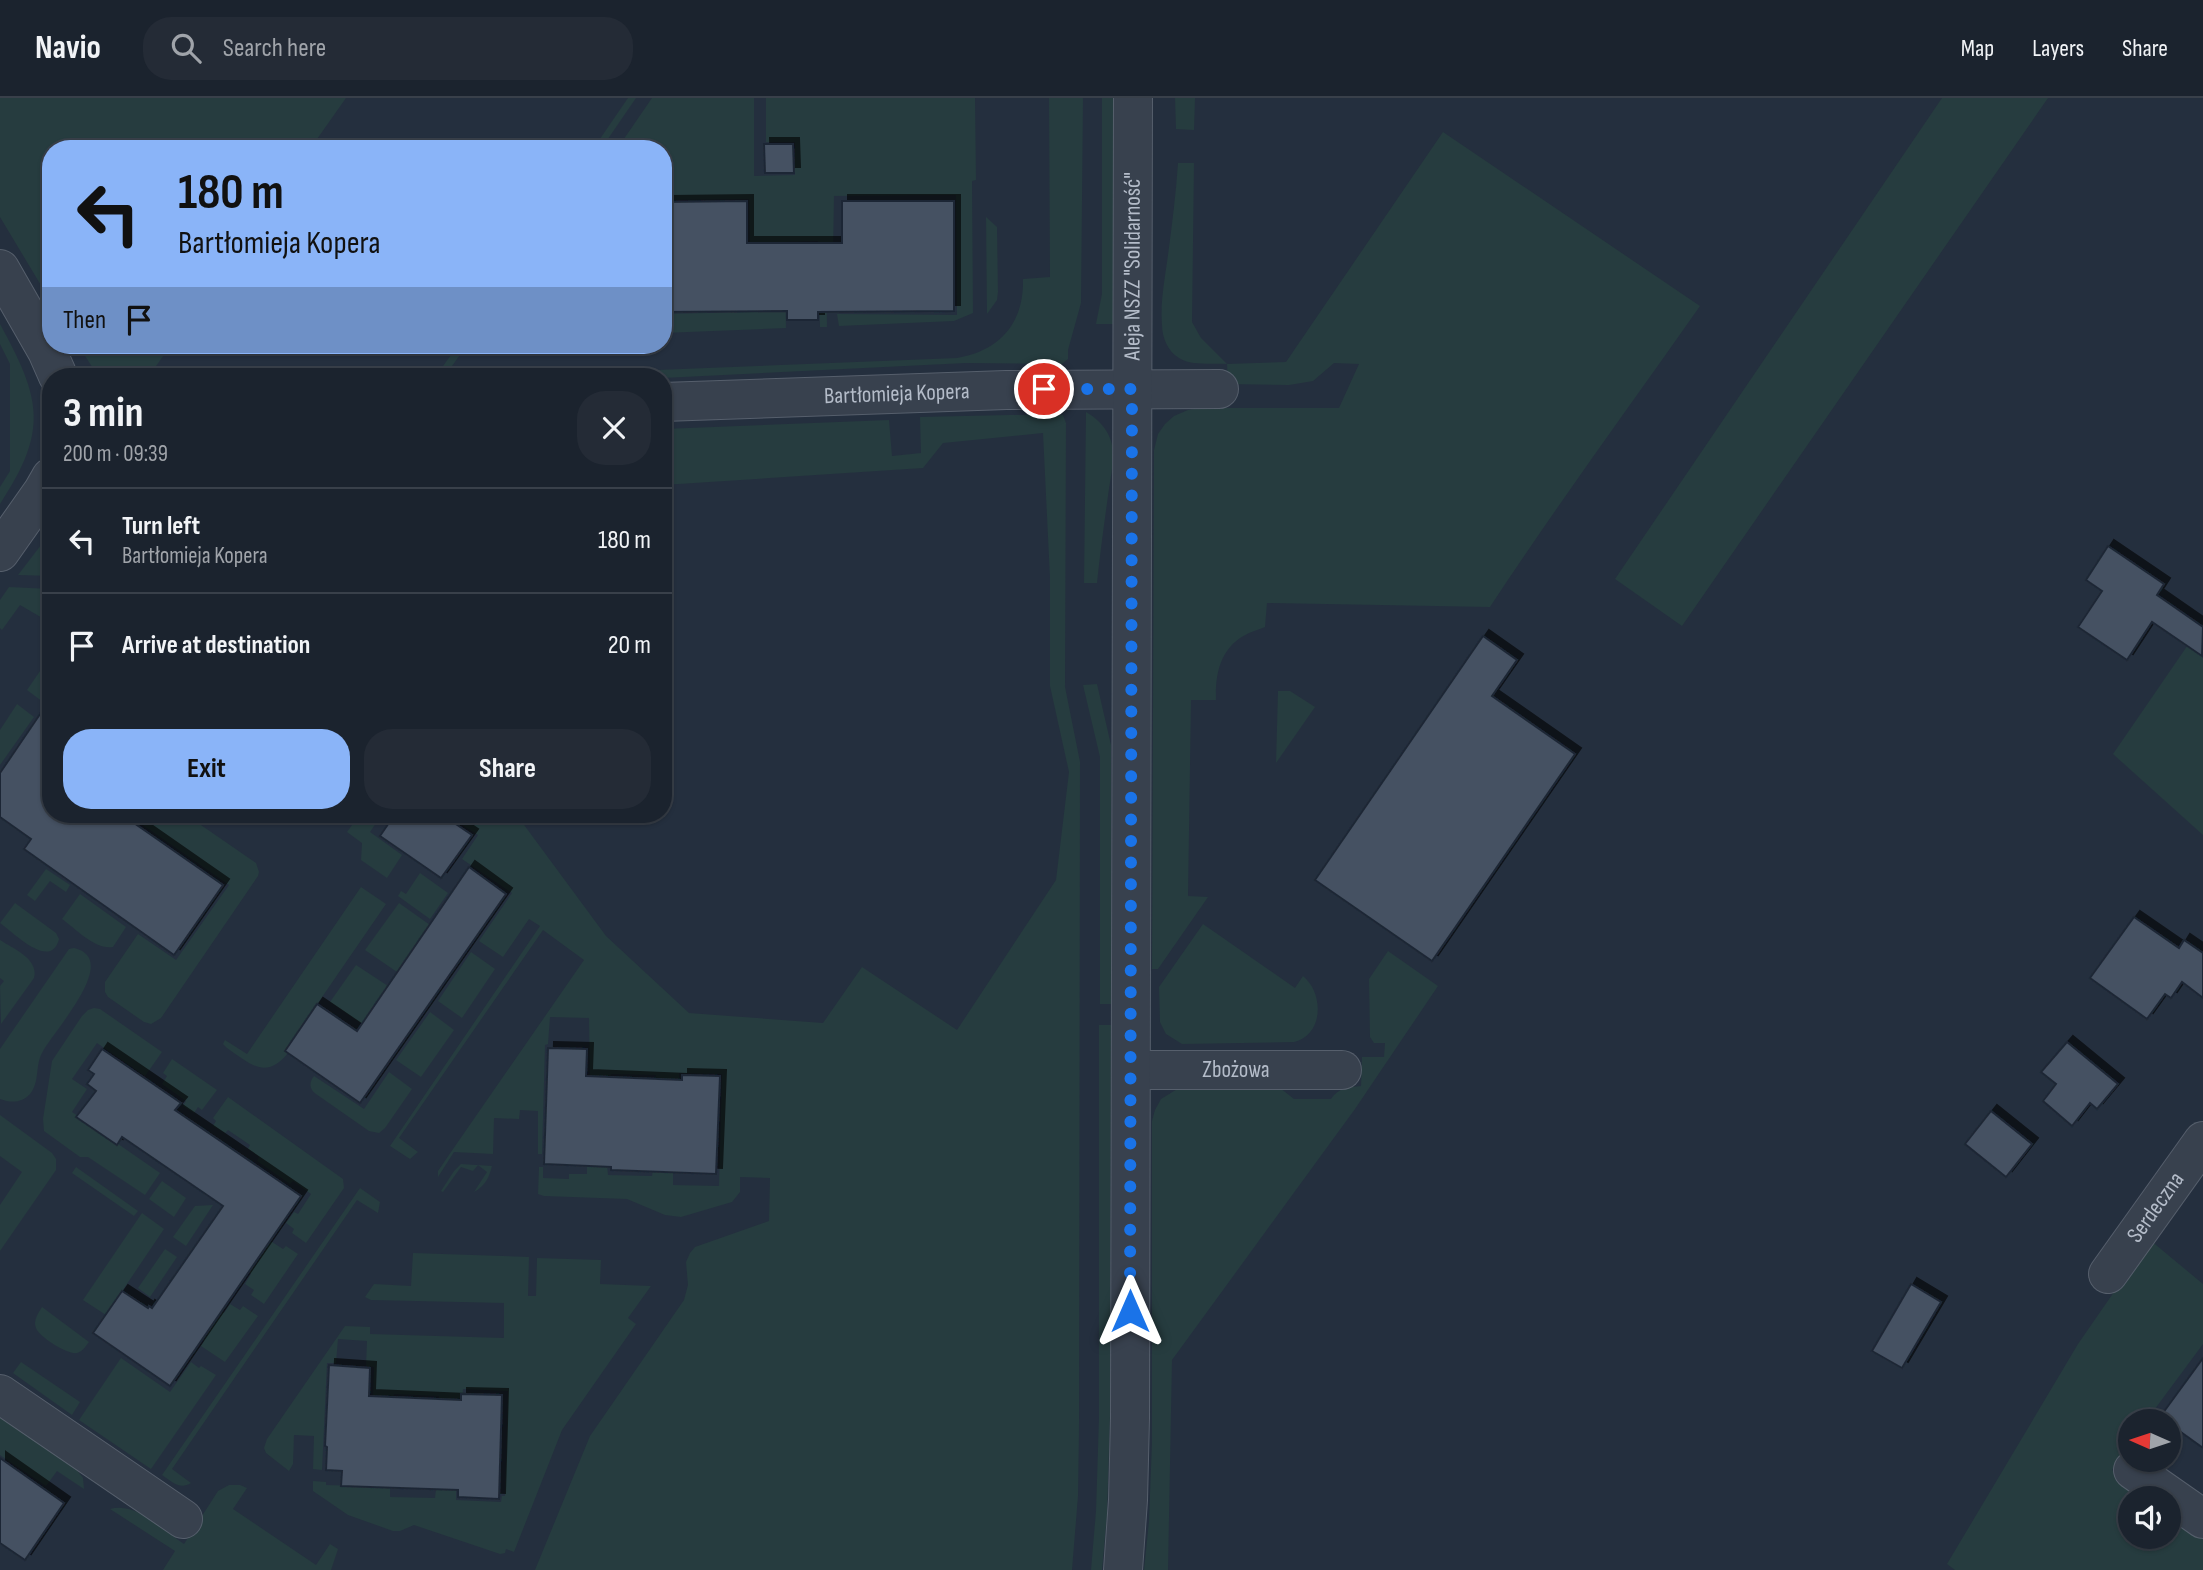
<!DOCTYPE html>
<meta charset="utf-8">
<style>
body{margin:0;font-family:"Sofia Sans Condensed",sans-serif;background:#242b36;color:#f1f3f6;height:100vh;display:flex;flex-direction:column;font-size:26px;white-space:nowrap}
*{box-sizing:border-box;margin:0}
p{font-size:23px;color:#a0a4aa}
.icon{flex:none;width:38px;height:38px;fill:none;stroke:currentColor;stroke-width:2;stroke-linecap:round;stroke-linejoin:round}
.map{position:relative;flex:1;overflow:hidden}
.sheet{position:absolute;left:42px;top:270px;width:630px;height:455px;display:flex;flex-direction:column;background:#1b232e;border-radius:28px;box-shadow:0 2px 5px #0004,0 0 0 2px #39404a}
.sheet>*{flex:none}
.banner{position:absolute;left:42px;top:42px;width:630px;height:214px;border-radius:28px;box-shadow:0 2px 5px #0004,0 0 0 2px #39404a;background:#8ab4f8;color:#111;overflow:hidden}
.needle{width:46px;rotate:273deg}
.controls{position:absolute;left:2118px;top:1311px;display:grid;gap:14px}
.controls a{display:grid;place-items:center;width:63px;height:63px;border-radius:50%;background:#1b232e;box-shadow:0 2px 5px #0004,0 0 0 2px #39404a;font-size:35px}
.pin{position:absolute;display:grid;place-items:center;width:60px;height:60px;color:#fff;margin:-30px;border:4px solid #fff;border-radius:50%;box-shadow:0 2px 7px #0007}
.me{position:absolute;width:77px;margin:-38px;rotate:0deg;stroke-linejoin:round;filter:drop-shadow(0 0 5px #0008)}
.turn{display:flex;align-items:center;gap:24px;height:147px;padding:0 21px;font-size:32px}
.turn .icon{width:91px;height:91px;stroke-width:2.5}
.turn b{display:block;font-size:49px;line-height:60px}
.then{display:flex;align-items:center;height:66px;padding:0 21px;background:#0003;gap:14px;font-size:26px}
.round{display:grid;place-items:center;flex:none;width:74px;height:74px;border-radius:28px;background:#242b36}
.head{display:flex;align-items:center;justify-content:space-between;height:119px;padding:0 21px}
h1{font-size:42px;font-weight:700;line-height:52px}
.primary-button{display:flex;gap:14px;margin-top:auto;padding:14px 21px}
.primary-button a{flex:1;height:80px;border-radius:28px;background:#8ab4f8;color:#111;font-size:28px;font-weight:700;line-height:80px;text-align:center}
.primary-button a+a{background:#242b36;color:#f1f3f6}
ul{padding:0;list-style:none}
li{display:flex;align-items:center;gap:21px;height:105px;padding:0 21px;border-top:2px solid #39404a}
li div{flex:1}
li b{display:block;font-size:26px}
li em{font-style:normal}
header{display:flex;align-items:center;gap:42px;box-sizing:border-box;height:98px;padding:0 35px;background:#1b232e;border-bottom:2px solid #39404a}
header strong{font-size:33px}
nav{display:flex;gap:38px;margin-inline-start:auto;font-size:24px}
.search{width:490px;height:63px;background:#242b36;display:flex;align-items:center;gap:18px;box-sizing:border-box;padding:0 24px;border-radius:28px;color:#a0a4aa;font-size:26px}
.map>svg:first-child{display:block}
</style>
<header>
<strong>Navio</strong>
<div class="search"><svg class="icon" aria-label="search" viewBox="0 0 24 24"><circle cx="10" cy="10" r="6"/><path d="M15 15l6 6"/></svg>Search here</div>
<nav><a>Map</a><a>Layers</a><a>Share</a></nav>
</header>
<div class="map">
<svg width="2203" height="1472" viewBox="0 0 2203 1472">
<defs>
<filter id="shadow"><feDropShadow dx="6" dy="-6" stdDeviation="0" flood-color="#0009"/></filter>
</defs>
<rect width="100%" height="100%" fill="#242f3e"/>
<!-- green -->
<g fill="#263c3f">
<path d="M 0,0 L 346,0 L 310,51 L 51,51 L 51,204 L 0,119 Z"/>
<path d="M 628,0 L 636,0 L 601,51 L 593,51 Z"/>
<path d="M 652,0 L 754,0 L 754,78 L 795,77 L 795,44 L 766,44 L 766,0 L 975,0 L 976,82 L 972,83 L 973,215 L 954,223 L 839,228 L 837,216 L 957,217 L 956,97 L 834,98 L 833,158 L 826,158 L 827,229 L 820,229 L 818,143 L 784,144 L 786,230 L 663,235 L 663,216 L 751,214 L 749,101 L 663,102 L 663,51 L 617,51 Z"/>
<path d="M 1049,0 L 1083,0 L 1081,205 L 1068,252 L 1068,261 L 1062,266 L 966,265 L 663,280 L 536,278 L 536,273 L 556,276 L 957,260 C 1000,253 1024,225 1023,181 L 1050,179 Z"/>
<path d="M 1102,0 L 1113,0 L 1113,226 L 1096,226 L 1102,196 Z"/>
<path d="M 1175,0 L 1195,0 L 1194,32 L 1176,31 Z"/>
<path d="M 1942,0 L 2048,0 L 1682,528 L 1615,481 Z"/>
<path d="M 1443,34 L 1700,208 C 1630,308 1557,407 1490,509 L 1267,505 L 1265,529 C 1260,531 1254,533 1249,535 C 1221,548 1215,574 1216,602 L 1191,602 L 1188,798 L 1208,799 L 1158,871 L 1152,871 L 1154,352 L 1158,336 L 1165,326 L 1174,318 L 1188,312 L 1199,310 L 1339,310 L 1359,266 L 1334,265 L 1313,283 L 1289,287 L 1228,286 L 1227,266 C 1213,265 1191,268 1179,260 C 1168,254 1162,239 1162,227 C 1160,204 1165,180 1168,157 C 1172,126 1176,96 1178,65 L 1194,65 L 1192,224 L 1201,240 L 1227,266 L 1286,264 Z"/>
<path d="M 986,119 L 997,129 L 998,194 L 997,202 L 987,216 Z"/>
<path d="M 0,226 C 41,301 49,332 0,406 L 0,389 L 10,373 L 10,266 L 0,246 Z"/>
<path d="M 78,247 L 171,247 L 149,278 L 98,278 Z"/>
<path d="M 458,247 L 467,247 L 452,268 L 450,278 L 436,278 Z"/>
<path d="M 1086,314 C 1097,320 1107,330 1111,343 C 1116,359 1110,381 1108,398 C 1104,427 1100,456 1097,485 L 1084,485 Z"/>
<path d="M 1009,317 L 1063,317 L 1066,325 L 1065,589 L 1080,664 L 1079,1331 L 1078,1398 L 1072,1472 L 535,1472 L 590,1338 L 684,1202 L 688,1187 L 686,1164 L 690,1155 L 695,1149 L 769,1123 L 770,1080 L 740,1079 L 740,1094 L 732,1104 L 681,1119 L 665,1117 L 627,1101 L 544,1098 L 538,1096 L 539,1069 L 543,1069 L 543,1080 L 569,1081 L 569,1076 L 587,1076 L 587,1067 L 607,1067 L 608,1077 L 652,1078 L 653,1070 L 673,1070 L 673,1087 L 719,1088 L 722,976 L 679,975 L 679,988 L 656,988 L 656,977 L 611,976 L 610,986 L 590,986 L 589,920 L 550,919 L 548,946 L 545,947 L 542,1056 L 538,1056 L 538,1013 L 520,1012 L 519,1021 L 494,1020 L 493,1056 L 454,1054 L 438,1079 L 438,1073 L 451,1054 L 584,862 L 543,832 L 399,1040 L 418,1054 L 410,1061 L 390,1048 L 540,828 L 529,821 L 503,859 L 479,843 L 512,795 L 462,761 L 478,737 L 445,716 L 516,716 L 606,838 L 689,915 L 823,925 L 862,869 L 957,932 L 1056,782 L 1069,674 L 1050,588 L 1050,480 L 1043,335 L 943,345 L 923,370 L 663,387 L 663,331 L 889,322 L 892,358 L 921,355 L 920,319 Z"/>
<path d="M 51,434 L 51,478 L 18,477 Z"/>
<path d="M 9,489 L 51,491 L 51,532 L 41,525 L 44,521 L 20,507 L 2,532 L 0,530 L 0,502 Z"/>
<path d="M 2203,525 L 2203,737 L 2113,656 Z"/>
<path d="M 51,557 L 51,593 L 43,604 L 27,592 Z"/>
<path d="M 1097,586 L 1111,647 L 1111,906 L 1100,906 L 1100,659 L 1083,587 Z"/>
<path d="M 1278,593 L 1290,593 L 1315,609 L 1276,665 Z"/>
<path d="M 17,606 L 34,619 L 0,667 L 0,632 Z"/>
<path d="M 127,716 L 185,716 L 256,765 L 259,774 L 258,778 L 161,920 L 151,926 L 144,924 L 108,899 L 105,894 L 105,884 L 138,836 L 176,862 L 229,787 Z"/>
<path d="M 360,716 L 382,716 L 370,734 L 402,757 L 387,780 L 361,762 L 362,745 L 347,734 Z"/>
<path d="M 46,771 L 70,787 L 66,794 L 50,783 L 35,803 L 27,797 Z"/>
<path d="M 420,775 L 448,795 L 430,821 L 398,798 L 401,793 L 406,796 Z"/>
<path d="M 361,789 L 386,806 L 285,953 L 288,955 C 266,983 249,965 227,950 L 223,946 L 225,942 L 247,956 Z"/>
<path d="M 80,796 L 126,829 L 113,849 C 95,852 76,831 62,821 Z"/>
<path d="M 15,805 L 56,835 L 59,841 C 51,873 14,835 0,825 Z"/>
<path d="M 399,805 L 430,827 L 397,874 L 365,852 Z"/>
<path d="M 1203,826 L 1295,890 L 1303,878 C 1324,895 1324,937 1294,944 L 1182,946 L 1166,936 L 1160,924 L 1159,889 Z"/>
<path d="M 0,842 C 14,851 39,861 34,880 L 1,926 L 0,888 L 4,883 L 0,880 Z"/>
<path d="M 74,850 C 122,861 53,933 42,955 C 35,968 40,984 30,996 C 22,1005 11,1005 0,1001 L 0,951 L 69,851 Z"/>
<path d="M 1388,853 L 1438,888 L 1355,1011 L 1172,1262 L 1168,1472 L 1144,1472 L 1149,1423 L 1152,1344 L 1152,1023 L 1155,1012 L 1161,1001 L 1179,990 L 1280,990 L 1294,1001 L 1331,1001 C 1338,990 1349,989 1361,988 L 1362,959 L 1384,959 L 1385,945 L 1374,945 L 1370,939 L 1369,881 Z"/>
<path d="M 471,854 L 495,871 L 462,920 L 438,903 Z"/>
<path d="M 356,867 L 388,888 L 362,926 L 330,904 Z"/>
<path d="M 94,910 L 100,911 L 162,954 L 145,978 L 97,945 L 72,981 L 87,991 L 72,1014 L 160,1075 L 145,1097 L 88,1059 L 80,1059 L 44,1033 L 43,1021 L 52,963 L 82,918 L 88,912 Z"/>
<path d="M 430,914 L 454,932 L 421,979 L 396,962 Z"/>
<path d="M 1099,927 L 1111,927 L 1110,1319 L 1107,1417 L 1102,1472 L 1091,1472 L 1096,1413 L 1099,1319 Z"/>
<path d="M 172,961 L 217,992 L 202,1012 L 198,1009 L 194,1015 L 183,1008 L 186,1003 L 162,986 L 167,978 L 163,975 Z"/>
<path d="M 389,974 L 412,991 L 385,1030 L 379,1035 L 369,1033 L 316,996 C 309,991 309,984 314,978 L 364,1011 Z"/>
<path d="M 228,999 L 343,1081 L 344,1090 L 306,1145 L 292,1135 L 294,1131 L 286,1125 L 294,1114 L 298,1116 L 311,1096 L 293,1083 L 290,1086 L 257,1063 L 259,1059 L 248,1051 L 250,1047 L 228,1032 L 225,1035 L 213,1028 L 216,1023 L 213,1020 Z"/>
<path d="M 0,1017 L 52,1055 L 56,1061 L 56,1072 L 0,1153 L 0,1107 L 22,1074 L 0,1058 Z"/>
<path d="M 461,1066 L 492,1068 C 489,1080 485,1088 474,1094 L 487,1074 L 478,1067 L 473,1073 L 461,1069 L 443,1094 L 441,1093 L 454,1073 Z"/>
<path d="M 76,1069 L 138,1113 L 134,1118 L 72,1075 Z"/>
<path d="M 162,1083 L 186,1100 L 174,1119 L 149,1101 Z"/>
<path d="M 360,1090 L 380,1104 L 378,1115 L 357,1102 L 172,1371 L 191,1385 C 180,1392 172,1384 162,1377 Z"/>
<path d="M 213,1107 L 186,1148 L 173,1139 L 195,1108 Z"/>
<path d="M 142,1115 L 164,1131 L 106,1217 L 83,1202 Z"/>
<path d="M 269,1142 L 283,1151 L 286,1148 L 298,1156 L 264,1206 L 251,1197 L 254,1192 L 245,1186 L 251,1176 L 247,1173 Z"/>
<path d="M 2150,1142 L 2203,1186 L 2203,1246 L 2146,1323 L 2130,1323 L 2130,1346 L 2112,1372 L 2149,1400 L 2130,1400 L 2130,1438 L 2168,1438 L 2168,1415 L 2203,1441 L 2203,1472 L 1955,1472 L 1947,1466 L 2078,1246 Z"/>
<path d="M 165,1151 L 177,1159 L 150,1199 L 138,1190 Z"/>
<path d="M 413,1155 L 529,1159 L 528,1198 L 536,1198 L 537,1160 L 601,1162 L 600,1186 L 651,1188 L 628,1220 L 636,1226 L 562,1332 L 514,1454 L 506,1451 L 505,1455 L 500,1456 L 414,1427 L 400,1433 L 393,1433 L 348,1417 L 313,1393 L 313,1383 L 326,1384 L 326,1387 L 390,1389 L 390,1399 L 435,1400 L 436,1391 L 456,1392 L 456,1402 L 501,1404 L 502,1398 L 505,1398 L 508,1293 L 463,1291 L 462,1304 L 439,1303 L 439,1298 L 394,1296 L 393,1302 L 373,1301 L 374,1269 L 366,1268 L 367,1243 L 338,1241 L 336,1265 L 327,1265 L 322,1372 L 313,1371 L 314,1338 L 294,1337 L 293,1366 L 289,1373 L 266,1355 L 264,1350 L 267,1341 L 345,1228 L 370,1229 L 370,1236 L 504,1240 L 504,1205 L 371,1202 L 365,1199 L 374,1186 L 411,1188 Z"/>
<path d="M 230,1206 L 240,1212 L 243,1208 L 258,1218 L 225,1264 L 201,1248 L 204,1243 L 201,1241 L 221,1212 L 224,1215 Z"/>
<path d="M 42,1209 L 89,1244 C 85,1249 83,1253 77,1255 C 68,1257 39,1239 36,1230 C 33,1222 38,1216 42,1209 Z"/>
<path d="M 121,1260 L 170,1294 L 191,1264 L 199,1270 L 201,1268 L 216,1277 L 151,1371 L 79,1322 Z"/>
<path d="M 21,1264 L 80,1304 L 72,1317 L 13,1275 Z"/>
<path d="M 0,1318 L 76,1371 L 83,1380 L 84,1391 L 57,1373 L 46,1388 L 0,1357 Z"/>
<path d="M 229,1387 L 240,1387 L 247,1390 L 233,1411 L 316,1467 L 330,1446 L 338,1451 L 331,1472 L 163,1472 L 175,1453 L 110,1411 C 137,1404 162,1431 184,1446 L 218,1393 Z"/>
</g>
<!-- building -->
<g fill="#455162" stroke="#1f2835" stroke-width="2" filter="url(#shadow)">
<path d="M 764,46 L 793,46 L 794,75 L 765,75 Z"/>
<path d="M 747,103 L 747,145 L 842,145 L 842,103 L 954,103 L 954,213 L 818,214 L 818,222 L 787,222 L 787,213 L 663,214 L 663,104 Z"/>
<path d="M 2108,448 L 2164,486 L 2157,497 L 2203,529 L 2202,558 L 2152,524 L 2127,562 L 2078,529 L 2102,493 L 2086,482 Z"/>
<path d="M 1483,538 L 1517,562 L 1492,598 L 1575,656 L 1432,863 L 1315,782 Z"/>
<path d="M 51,600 L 51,716 L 121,716 L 223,787 L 174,857 L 24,751 L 31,741 L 0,719 L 0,675 Z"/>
<path d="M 395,716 L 441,716 L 472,737 L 441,780 L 380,738 Z"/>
<path d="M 469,769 L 506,796 L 360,1005 L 285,953 L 317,906 L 357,933 Z"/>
<path d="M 2134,819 L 2179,850 L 2184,842 L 2203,855 L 2203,900 L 2182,884 L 2171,900 L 2165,896 L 2147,921 L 2090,880 Z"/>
<path d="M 2067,944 L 2118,986 L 2097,1011 L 2090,1005 L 2072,1028 L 2043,1003 L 2056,986 L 2041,974 Z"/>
<path d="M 548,950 L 587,951 L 586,978 L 682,982 L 682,977 L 720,978 L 716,1076 L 611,1072 L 611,1069 L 544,1066 Z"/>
<path d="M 102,951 L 181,1005 L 175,1012 L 301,1098 L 170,1288 L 93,1235 L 122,1193 L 148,1210 L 149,1208 L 152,1210 L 223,1108 L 122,1039 L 117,1047 L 76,1019 L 96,993 L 87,986 L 94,976 L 88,972 Z"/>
<path d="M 1991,1013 L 2032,1046 L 2006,1079 L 1965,1046 Z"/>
<path d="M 1911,1186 L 1941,1204 L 1902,1270 L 1872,1253 Z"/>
<path d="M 2203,1260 L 2203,1350 L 2160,1319 Z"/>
<path d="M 329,1267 L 370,1270 L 369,1298 L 461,1302 L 461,1296 L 502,1297 L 499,1401 L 458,1399 L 458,1392 L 341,1388 L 342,1373 L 326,1372 L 327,1349 L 325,1348 Z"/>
<path d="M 0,1360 L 64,1405 L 25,1462 L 0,1445 Z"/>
</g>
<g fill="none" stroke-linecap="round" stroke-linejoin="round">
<!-- minor casing -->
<g stroke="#565f6c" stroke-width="40">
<g id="minor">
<path d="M 0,171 L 47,253 L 58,278"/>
<path id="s1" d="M 663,304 L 1006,292 L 1219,291"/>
<path d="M 0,454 L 43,393 L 51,379"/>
<path id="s2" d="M 1131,972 L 1342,972"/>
<path id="s3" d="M 2108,1176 L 2203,1043"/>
<path d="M 0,1296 L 183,1421"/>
<path d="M 2133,1372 L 2203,1421"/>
<path id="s4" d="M 1123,1472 L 1128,1402 L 1130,1320 L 1133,0"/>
</g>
</g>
<!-- minor -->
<use href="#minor" stroke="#38414e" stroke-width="38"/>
</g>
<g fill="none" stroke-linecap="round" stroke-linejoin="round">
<!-- route -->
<path stroke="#1a73e8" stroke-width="12" stroke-dasharray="0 21.6" d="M 1044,291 L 1132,291 L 1130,1213"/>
</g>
<g text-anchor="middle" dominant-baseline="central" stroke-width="5" stroke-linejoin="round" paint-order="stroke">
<!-- street labels -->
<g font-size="23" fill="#b4bcc9" stroke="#1d2633">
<text stroke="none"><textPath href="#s4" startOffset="1304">Aleja NSZZ "Solidarność"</textPath></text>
<text stroke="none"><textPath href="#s1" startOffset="234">Bartłomieja Kopera</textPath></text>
<text stroke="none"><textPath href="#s2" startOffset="105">Zbożowa</textPath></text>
<text stroke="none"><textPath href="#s3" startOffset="82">Serdeczna</textPath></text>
</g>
</g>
</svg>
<div class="controls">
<a><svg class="needle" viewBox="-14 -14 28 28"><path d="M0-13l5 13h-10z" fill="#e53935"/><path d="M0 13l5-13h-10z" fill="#a0a4aa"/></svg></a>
<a><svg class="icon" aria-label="sound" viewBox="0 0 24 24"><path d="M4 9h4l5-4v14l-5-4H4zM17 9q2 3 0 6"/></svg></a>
</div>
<div class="pin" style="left:1044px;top:291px;background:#d93025"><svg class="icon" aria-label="arrive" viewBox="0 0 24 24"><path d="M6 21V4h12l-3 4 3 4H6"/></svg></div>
<svg class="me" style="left:1130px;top:1213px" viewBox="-20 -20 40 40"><path d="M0-17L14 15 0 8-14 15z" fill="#1a73e8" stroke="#fff" stroke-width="4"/></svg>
<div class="banner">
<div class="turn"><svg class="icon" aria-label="left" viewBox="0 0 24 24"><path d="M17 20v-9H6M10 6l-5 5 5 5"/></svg><div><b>180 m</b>Bartłomieja Kopera</div></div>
<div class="then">Then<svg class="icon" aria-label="arrive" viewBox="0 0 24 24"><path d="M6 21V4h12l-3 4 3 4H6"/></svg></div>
</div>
<section class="sheet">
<div class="head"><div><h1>3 min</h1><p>200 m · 09:39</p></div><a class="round"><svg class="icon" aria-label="close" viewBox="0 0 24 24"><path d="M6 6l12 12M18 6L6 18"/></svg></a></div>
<ul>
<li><svg class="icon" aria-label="left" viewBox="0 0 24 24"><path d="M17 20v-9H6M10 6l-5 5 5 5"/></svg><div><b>Turn left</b><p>Bartłomieja Kopera</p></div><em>180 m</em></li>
<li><svg class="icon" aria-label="arrive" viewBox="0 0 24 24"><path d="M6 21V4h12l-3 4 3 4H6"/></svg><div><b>Arrive at destination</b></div><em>20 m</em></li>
</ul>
<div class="primary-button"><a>Exit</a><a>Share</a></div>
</section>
</div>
